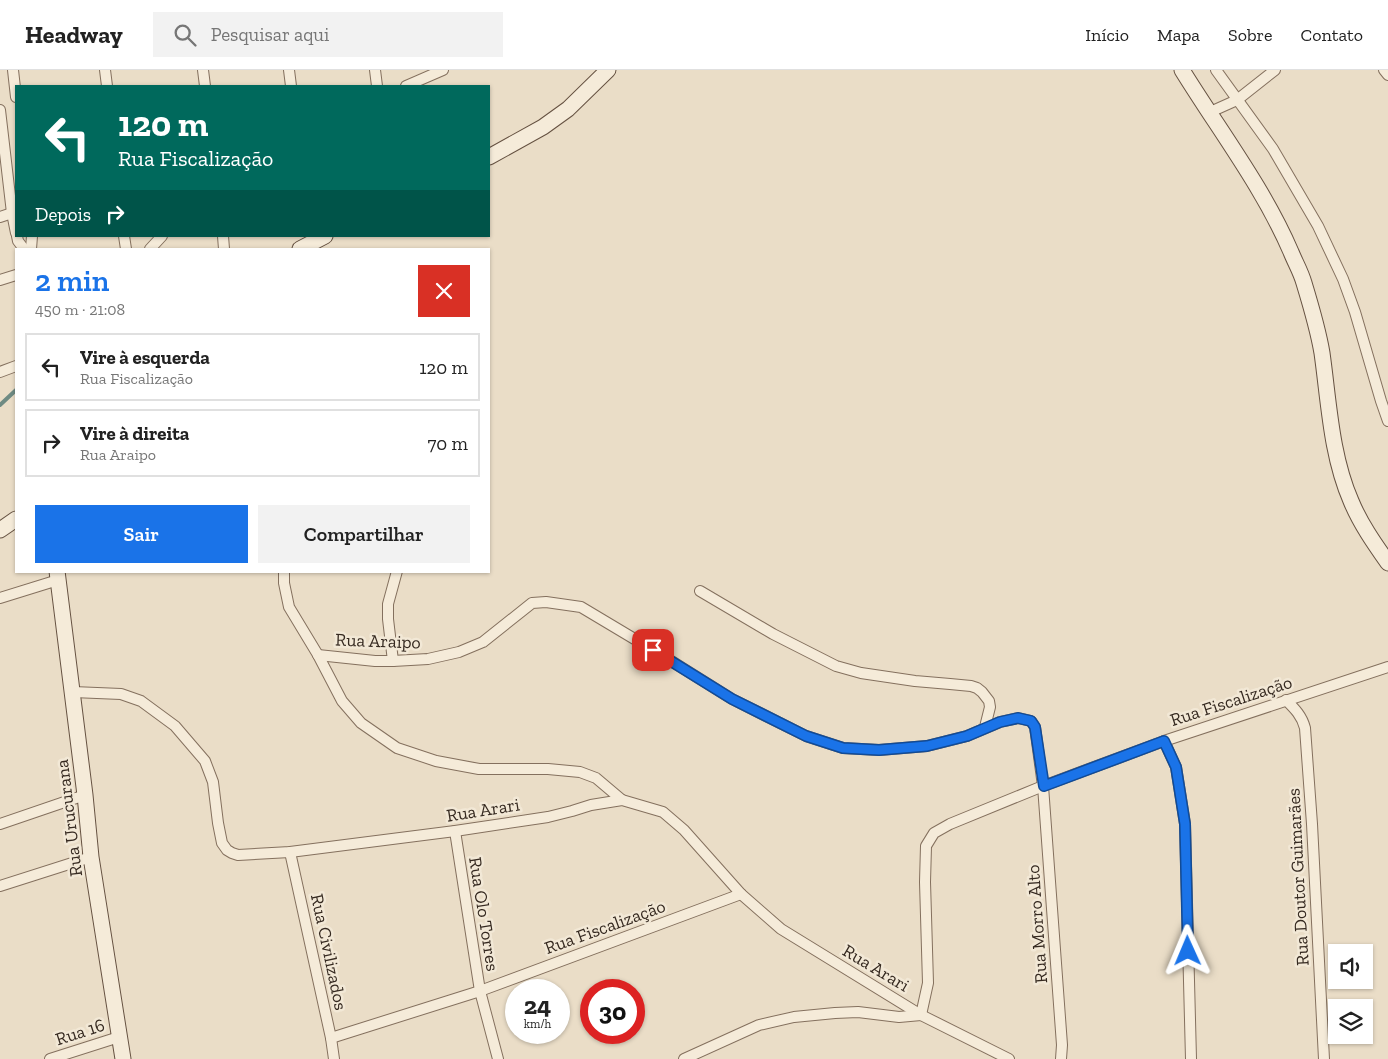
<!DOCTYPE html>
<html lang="pt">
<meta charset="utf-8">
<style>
body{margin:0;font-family:"Zilla Slab",serif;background:#f2f2f2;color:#222;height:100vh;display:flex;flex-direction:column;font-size:19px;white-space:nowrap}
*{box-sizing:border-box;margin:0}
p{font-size:16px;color:#767676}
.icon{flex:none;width:28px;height:28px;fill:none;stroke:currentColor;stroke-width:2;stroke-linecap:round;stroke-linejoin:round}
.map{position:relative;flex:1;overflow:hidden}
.drawer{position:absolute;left:15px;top:178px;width:475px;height:325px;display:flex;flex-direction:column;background:#fff;border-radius:0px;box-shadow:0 1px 4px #0004}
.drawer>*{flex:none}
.hud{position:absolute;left:15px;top:15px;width:475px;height:152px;border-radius:0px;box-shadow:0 1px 4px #0004;background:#00695c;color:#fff;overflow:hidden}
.buttons{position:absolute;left:1328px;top:874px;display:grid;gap:10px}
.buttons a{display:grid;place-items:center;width:45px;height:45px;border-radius:0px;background:#fff;box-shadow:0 1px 4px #0004;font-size:25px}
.speed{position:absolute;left:505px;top:909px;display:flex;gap:10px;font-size:25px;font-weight:700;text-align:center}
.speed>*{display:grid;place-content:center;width:65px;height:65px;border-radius:50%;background:#fff;box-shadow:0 1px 4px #0004;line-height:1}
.speed small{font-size:12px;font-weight:400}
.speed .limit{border:8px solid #d22;background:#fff;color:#111}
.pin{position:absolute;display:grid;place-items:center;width:42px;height:42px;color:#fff;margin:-21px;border-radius:10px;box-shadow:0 2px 8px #0006}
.me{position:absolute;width:55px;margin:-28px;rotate:359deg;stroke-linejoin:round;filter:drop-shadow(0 0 4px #0008)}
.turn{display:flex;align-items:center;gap:18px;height:105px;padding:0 20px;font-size:22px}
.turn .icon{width:65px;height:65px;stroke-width:2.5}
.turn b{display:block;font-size:35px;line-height:42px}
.then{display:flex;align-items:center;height:48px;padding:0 20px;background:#0003;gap:10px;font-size:19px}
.round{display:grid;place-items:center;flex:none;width:52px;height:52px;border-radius:0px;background:#f2f2f2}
.headline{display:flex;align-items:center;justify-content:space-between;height:85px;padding:0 20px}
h1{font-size:30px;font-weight:600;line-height:38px;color:#1a73e8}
.button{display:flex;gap:10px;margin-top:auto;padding:10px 20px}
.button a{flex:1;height:58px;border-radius:0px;background:#1a73e8;color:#fff;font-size:20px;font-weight:600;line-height:58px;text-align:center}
.button a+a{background:#f2f2f2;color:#222}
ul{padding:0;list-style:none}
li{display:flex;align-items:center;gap:15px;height:68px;margin:0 10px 8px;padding:0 10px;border:2px solid #e0e0e0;border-radius:0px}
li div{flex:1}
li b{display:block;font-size:19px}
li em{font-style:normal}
header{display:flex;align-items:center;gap:30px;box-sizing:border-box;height:70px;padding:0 25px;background:#fff;border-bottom:1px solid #e0e0e0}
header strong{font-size:24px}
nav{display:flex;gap:28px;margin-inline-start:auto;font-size:18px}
.search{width:350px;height:45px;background:#f2f2f2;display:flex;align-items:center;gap:12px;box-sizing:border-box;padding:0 18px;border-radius:0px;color:#767676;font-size:19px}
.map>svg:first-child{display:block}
</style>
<header>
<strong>Headway</strong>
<div class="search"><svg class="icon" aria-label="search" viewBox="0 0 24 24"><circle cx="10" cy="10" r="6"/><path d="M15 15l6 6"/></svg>Pesquisar aqui</div>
<nav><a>Início</a><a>Mapa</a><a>Sobre</a><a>Contato</a></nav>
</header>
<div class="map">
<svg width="1388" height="989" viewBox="0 0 1388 989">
<rect width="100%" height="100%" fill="#eaddc7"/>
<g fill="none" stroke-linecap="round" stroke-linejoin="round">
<!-- stream -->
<path stroke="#6f8b83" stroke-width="4" d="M 0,335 L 16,320"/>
<!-- street casing -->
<g stroke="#84705e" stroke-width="12">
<g id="street">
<path d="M 13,0 L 16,27"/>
<path d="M 105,0 L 107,16"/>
<path d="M 203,0 L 205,16"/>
<path d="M 289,0 L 291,16"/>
<path d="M 375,0 L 377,16"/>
<path d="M 1216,0 L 1273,79 L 1318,156 L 1343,209 L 1355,242 L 1381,331 L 1388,351"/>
<path d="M 1384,0 L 1388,5"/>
<path d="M 406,16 L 443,0"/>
<path d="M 0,40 L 12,143 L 16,163"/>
<path d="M 1208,43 L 1237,30 L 1275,0"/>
<path d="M 0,147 L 12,143"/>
<path d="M 17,166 L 18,171 L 24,179"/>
<path d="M 124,166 L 126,179"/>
<path d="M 223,166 L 224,179"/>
<path d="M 31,179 L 32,166"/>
<path d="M 150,179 L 162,166"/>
<path d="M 0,210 L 16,205"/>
<path d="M 0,302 L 16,296"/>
<path d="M 284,501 L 284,513 L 289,537 L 318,585 L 342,631 L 361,653 L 397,678 L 436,691 L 479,699 L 548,699 L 580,702 L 596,708 L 622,730"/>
<path d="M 700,521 L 773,564 L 836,596 L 861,603 L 915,611 L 950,614 L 971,616 L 977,618 L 982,622 L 989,631 L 990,637 L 985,657"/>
<path d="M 0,528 L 58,510"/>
<path d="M 318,585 L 375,591 L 393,591 L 428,589 L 459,582 L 483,572 L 532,533 L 546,532 L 581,537 L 668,589 L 732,629 L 806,666 L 843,678 L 879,680 L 927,676 L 967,666 L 1000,652 L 1018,648 L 1031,651 L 1035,657 L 1043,716 L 1062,975 L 1061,989"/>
<path d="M 393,591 L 388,549 L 388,534 L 397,501"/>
<path d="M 73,622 L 121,624 L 141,631 L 175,656 L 205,691 L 213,712 L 218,753 L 222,773 L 227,780 L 232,783 L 238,785 L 290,782 L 455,761 L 548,747 L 572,741 L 591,735 L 622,730 L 663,742 L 684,760 L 741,824 L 781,859 L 921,945 L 1009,989"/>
<path d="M 1286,630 C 1295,639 1302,646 1305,658 L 1312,754 L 1324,989"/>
<path d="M 1164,671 L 1176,697 L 1185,754 L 1191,989"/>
<path d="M 0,754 L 85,725"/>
<path d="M 455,761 L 480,921 L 498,989"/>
<path d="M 290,782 L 331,968 L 334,989"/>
<path d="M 0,816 L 91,787"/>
<path d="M 921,945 L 928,913 L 925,812 L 926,776 L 934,763 L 950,754 L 1043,716 L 1164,671 L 1388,597"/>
<path d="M 331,968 L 480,921 L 741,824"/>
<path d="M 50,989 L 119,967"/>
<path d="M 684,989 L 759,955 L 794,947 L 835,943 L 858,942 L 899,947 L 921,945"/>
</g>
</g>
<!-- secondary casing -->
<g stroke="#655141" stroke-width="17">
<g id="secondary">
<path d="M 1182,0 C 1219,60 1263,117 1291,182 C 1295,192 1301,202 1304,213 C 1311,236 1318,259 1322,283 C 1329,333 1331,385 1351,431 C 1360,453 1374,473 1388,493"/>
<path d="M 489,87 L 543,57 L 568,39 L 608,0"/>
<path d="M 300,179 L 325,166"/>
<path d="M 0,460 L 16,449"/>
<path d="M 57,501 L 85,725 L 91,787 L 123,989"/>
</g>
</g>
<!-- street -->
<use href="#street" stroke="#f5ebd9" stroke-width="10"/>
<!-- secondary -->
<use href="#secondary" stroke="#f5ebd9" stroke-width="15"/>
</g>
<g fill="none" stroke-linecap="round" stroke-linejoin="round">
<!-- route casing -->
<g stroke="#114b97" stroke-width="12">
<path id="route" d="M 653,580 L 732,629 L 806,666 L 843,678 L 879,680 L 927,676 L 967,666 L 1000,652 L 1018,648 L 1031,651 L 1035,657 L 1044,716 L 1164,671 L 1176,697 L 1185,754 L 1188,881"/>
</g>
<!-- route -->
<use href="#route" stroke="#1a73e8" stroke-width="9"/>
</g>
<g text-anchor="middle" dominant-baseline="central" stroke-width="5" stroke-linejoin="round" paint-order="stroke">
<!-- street labels -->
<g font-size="18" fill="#352920" stroke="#f2e8d6">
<text transform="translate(378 571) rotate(2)">Rua Araipo</text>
<text transform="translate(1231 631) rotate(-18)">Rua Fiscalização</text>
<text transform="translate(483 740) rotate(-9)">Rua Arari</text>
<text transform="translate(69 748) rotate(-97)">Rua Urucurana</text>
<text transform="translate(1298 807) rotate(-93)">Rua Doutor Guimarães</text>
<text transform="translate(484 844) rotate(81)">Rua Olo Torres</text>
<text transform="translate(1037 854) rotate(-94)">Rua Morro Alto</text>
<text transform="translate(605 857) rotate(-20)">Rua Fiscalização</text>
<text transform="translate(329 882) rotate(78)">Rua Civilizados</text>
<text transform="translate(876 898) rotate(31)">Rua Arari</text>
<text transform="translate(80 962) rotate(-18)">Rua 16</text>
</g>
</g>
</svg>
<div class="buttons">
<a><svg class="icon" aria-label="sound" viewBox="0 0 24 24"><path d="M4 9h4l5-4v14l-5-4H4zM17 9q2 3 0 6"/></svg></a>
<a><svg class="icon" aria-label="layers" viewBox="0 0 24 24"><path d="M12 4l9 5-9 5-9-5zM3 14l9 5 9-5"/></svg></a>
</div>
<div class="speed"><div>24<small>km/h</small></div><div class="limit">30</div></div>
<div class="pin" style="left:653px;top:580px;background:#d93025"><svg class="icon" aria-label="arrive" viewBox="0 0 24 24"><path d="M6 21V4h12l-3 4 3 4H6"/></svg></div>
<svg class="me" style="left:1188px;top:881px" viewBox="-20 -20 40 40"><path d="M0-17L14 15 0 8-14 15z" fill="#1a73e8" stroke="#fff" stroke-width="4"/></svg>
<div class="hud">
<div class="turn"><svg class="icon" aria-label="left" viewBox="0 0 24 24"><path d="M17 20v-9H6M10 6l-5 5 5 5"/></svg><div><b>120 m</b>Rua Fiscalização</div></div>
<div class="then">Depois<svg class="icon" aria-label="right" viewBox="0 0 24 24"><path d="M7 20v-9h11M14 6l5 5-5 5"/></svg></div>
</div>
<section class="drawer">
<div class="headline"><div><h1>2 min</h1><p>450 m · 21:08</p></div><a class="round" style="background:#d93025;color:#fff"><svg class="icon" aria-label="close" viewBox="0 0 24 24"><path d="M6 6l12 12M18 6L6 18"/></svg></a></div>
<ul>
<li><svg class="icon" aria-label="left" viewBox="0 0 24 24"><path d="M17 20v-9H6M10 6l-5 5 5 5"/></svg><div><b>Vire à esquerda</b><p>Rua Fiscalização</p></div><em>120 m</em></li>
<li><svg class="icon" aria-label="right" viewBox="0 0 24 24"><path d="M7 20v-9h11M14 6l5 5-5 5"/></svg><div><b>Vire à direita</b><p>Rua Araipo</p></div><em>70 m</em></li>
</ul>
<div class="button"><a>Sair</a><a>Compartilhar</a></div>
</section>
</div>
